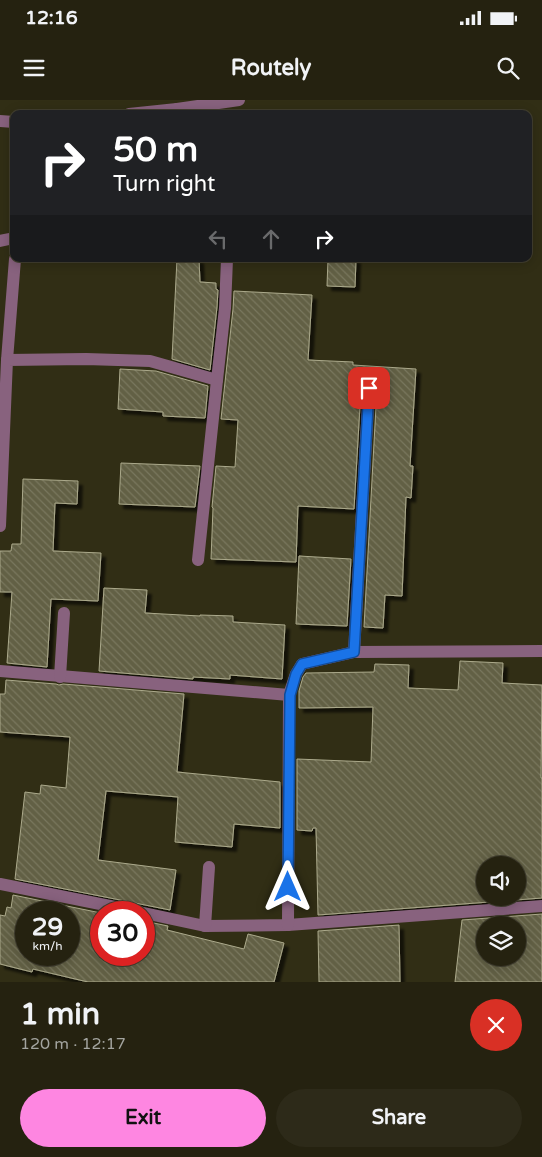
<!DOCTYPE html>
<meta charset="utf-8">
<style>
body{margin:0;font-family:"Varela Round",sans-serif;background:#2d2a19;color:#f1f3f6;height:100vh;display:flex;flex-direction:column;font-size:19px;white-space:nowrap}
*{box-sizing:border-box;margin:0}
p{font-size:16px;color:#a3a49f}
.icon{flex:none;width:28px;height:28px;fill:none;stroke:currentColor;stroke-width:2;stroke-linecap:round;stroke-linejoin:round}
.map{position:relative;height:882px;overflow:hidden}
.sheet{display:flex;flex-direction:column;background:#252210;flex:1}
.sheet>*{flex:none}
.top-card{position:absolute;left:10px;top:10px;width:522px;height:152px;border-radius:10px;box-shadow:0 2px 12px #0003,0 0 0 1px #423f30;background:#202124;color:#fff;overflow:hidden}
.tools{position:absolute;left:476px;top:756px;display:grid;gap:10px}
.tools a{display:grid;place-items:center;width:50px;height:50px;border-radius:50%;background:#252210;box-shadow:0 2px 12px #0003,0 0 0 1px #423f30;font-size:25px}
.speed{position:absolute;left:15px;top:801px;display:flex;gap:10px;font-size:25px;font-weight:700;text-align:center}
.speed>*{display:grid;place-content:center;width:65px;height:65px;border-radius:50%;background:#252210;box-shadow:0 2px 12px #0003,0 0 0 1px #423f30;line-height:1}
.speed small{font-size:12px;font-weight:400}
.speed .limit{border:8px solid #d22;background:#fff;color:#111}
.pin{position:absolute;display:grid;place-items:center;width:42px;height:42px;color:#fff;margin:-21px;border-radius:10px;box-shadow:0 2px 8px #0006}
.me{position:absolute;width:55px;margin:-28px;rotate:0deg;stroke-linejoin:round;filter:drop-shadow(0 0 4px #0008)}
.turn{display:flex;align-items:center;gap:18px;height:105px;padding:0 20px;font-size:22px}
.turn .icon{width:65px;height:65px;stroke-width:2.5}
.turn b{display:block;font-size:35px;line-height:42px}
.lanes{display:flex;align-items:center;height:48px;padding:0 20px;background:#0003;justify-content:center;gap:25px;direction:ltr}
.lanes .off{opacity:.35}
.round{display:grid;place-items:center;flex:none;width:52px;height:52px;border-radius:26px;background:#2d2a19}
.summary{display:flex;align-items:center;justify-content:space-between;height:85px;padding:0 20px}
h1{font-size:30px;font-weight:700;line-height:38px}
.button{display:flex;gap:10px;margin-top:auto;padding:10px 20px}
.button a{flex:1;height:58px;border-radius:30px;background:#fe86e1;color:#111;font-size:20px;font-weight:700;line-height:58px;text-align:center}
.button a+a{background:#2d2a19;color:#f1f3f6}
.status{display:flex;justify-content:space-between;align-items:center;height:35px;padding:0 25px;background:#252210;direction:ltr}
.status svg{height:14px;fill:currentColor}
header{display:flex;justify-content:space-between;align-items:center;height:65px;padding:0 20px;background:#252210;font-size:22px;font-weight:700}
.map>svg:first-child{display:block}
</style>
<div class="status"><b>12:16</b><svg viewBox="0 0 49 12"><path d="M0 12V9h3v3zM5 12V6h3v6zM10 12V3h3v9zM15 12V0h3v12zM26 1h20v11H26zM47 4h2v5h-2z"/></svg></div>
<header><svg class="icon" aria-label="menu" viewBox="0 0 24 24"><path d="M4 6h16M4 12h16M4 18h16"/></svg>Routely<svg class="icon" aria-label="search" viewBox="0 0 24 24"><circle cx="10" cy="10" r="6"/><path d="M15 15l6 6"/></svg></header>
<div class="map">
<svg width="542" height="882" viewBox="0 0 542 882">
<defs>
<pattern id="building-back-hatch" width="6" height="6" patternUnits="userSpaceOnUse" patternTransform="scale(1.25)"><rect width="6" height="6" fill="#626044"/><path d="M-1 5l2 2M0 0l6 6M5-1l2 2" fill="none" stroke="#79775f"/></pattern>
<filter id="shadow"><feDropShadow dx="4.5" dy="4.5" stdDeviation="1" flood-color="#0009"/></filter>
</defs>
<rect width="100%" height="100%" fill="#312e15"/>
<!-- building -->
<g fill="url(#building-back-hatch)" stroke="#acaa8c" fill-rule="evenodd" filter="url(#shadow)">
<path d="M 177,159 L 199,159 L 200,182 L 216,183 L 216,189 L 218,190 L 217,207 L 210,270 L 172,259 Z"/>
<path d="M 328,159 L 356,159 L 355,187 L 327,186 Z"/>
<path d="M 234,191 L 312,195 L 308,260 L 353,262 L 353,265 L 416,269 L 410,366 L 413,366 L 411,398 L 406,397 L 402,496 L 385,495 L 383,528 L 364,527 L 377,288 L 376,284 L 373,281 L 369,280 L 365,281 L 362,284 L 361,288 L 354,409 L 298,406 L 296,462 L 211,459 L 213,408 L 212,407 L 216,366 L 235,367 L 238,320 L 221,319 L 233,209 Z"/>
<path d="M 120,269 L 156,271 L 208,286 L 205,318 L 163,316 L 163,312 L 118,309 Z"/>
<path d="M 121,363 L 200,366 L 195,407 L 119,404 Z"/>
<path d="M 23,379 L 78,381 L 77,404 L 55,403 L 53,451 L 101,453 L 98,501 L 51,499 L 47,567 L 7,563 L 12,492 L 0,492 L 0,451 L 11,451 L 12,444 L 21,444 Z"/>
<path d="M 299,456 L 351,459 L 347,526 L 296,524 Z"/>
<path d="M 104,488 L 147,490 L 145,513 L 200,516 L 200,515 L 233,516 L 233,522 L 285,525 L 282,579 L 230,575 L 230,579 L 193,577 L 193,579 L 99,571 Z"/>
<path d="M 460,561 L 503,563 L 502,583 L 542,585 L 541,678 L 542,678 L 542,798 L 318,815 L 316,728 L 313,728 L 312,731 L 297,730 L 297,659 L 371,662 L 373,607 L 299,608 L 299,591 L 303,577 L 306,573 L 374,572 L 375,564 L 409,565 L 408,588 L 458,590 ZM 485,765 L 518,765 L 518,798 L 485,798 Z"/>
<path d="M 6,580 L 56,584 L 59,585 L 63,584 L 184,594 L 177,672 L 280,682 L 280,728 L 234,724 L 232,747 L 175,742 L 178,697 L 106,691 L 98,760 L 176,770 L 170,810 L 15,779 L 25,692 L 40,694 L 41,685 L 66,688 L 70,637 L 0,632 L 0,594 L 5,594 Z"/>
<path d="M 13,795 L 101,813 L 101,855 L 144,855 L 144,821 L 168,826 L 167,830 L 244,849 L 248,834 L 284,843 L 274,882 L 88,882 L 33,869 L 32,872 L 0,864 L 0,815 L 5,816 L 7,807 L 11,808 ZM 26,812 L 69,812 L 69,855 L 26,855 Z"/>
<path d="M 542,814 L 542,882 L 455,882 L 462,820 ZM 485,825 L 518,825 L 518,858 L 485,858 Z"/>
<path d="M 399,825 L 400,882 L 319,882 L 318,831 Z"/>
</g>
<g fill="none" stroke-linecap="round" stroke-linejoin="round">
<!-- minor -->
<g stroke="#88627e" stroke-width="12">
<path d="M 129,14 L 177,9"/>
<path d="M 178,14 L 177,9 L 239,0"/>
<path d="M 0,21 L 14,22"/>
<path d="M 0,141 L 14,138"/>
<path d="M 7,260 L 15,159"/>
<path d="M 217,280 L 225,208 L 227,159"/>
<path d="M 0,426 L 7,260 L 86,259 L 150,261 L 217,280 L 198,460"/>
<path d="M 354,552 L 369,288"/>
<path d="M 0,571 L 289,595"/>
<path d="M 60,577 L 64,513"/>
<path d="M 0,784 L 140,812"/>
<path d="M 144,813 L 205,826 L 288,825 L 542,806"/>
<path d="M 288,825 L 289,595 L 296,574 L 302,564 L 354,552 L 542,551"/>
<path d="M 205,826 L 209,767"/>
</g>
</g>
<g fill="none" stroke-linecap="round" stroke-linejoin="round">
<!-- route casing -->
<g stroke="#114b97" stroke-width="12">
<path id="route" d="M 288,787 L 290,595 L 296,574 L 302,564 L 354,552 L 369,288"/>
</g>
<!-- route -->
<use href="#route" stroke="#1a73e8" stroke-width="9"/>
</g>
</svg>
<div class="tools">
<a><svg class="icon" aria-label="sound" viewBox="0 0 24 24"><path d="M4 9h4l5-4v14l-5-4H4zM17 9q2 3 0 6"/></svg></a>
<a><svg class="icon" aria-label="layers" viewBox="0 0 24 24"><path d="M12 4l9 5-9 5-9-5zM3 14l9 5 9-5"/></svg></a>
</div>
<div class="speed"><div>29<small>km/h</small></div><div class="limit">30</div></div>
<div class="pin" style="left:369px;top:288px;background:#d93025"><svg class="icon" aria-label="arrive" viewBox="0 0 24 24"><path d="M6 21V4h12l-3 4 3 4H6"/></svg></div>
<svg class="me" style="left:288px;top:787px" viewBox="-20 -20 40 40"><path d="M0-17L14 15 0 8-14 15z" fill="#1a73e8" stroke="#fff" stroke-width="4"/></svg>
<div class="top-card">
<div class="turn"><svg class="icon" aria-label="right" viewBox="0 0 24 24"><path d="M7 20v-9h11M14 6l5 5-5 5"/></svg><div><b>50 m</b>Turn right</div></div>
<div class="lanes"><svg class="icon off" aria-label="left" viewBox="0 0 24 24"><path d="M17 20v-9H6M10 6l-5 5 5 5"/></svg><svg class="icon off" aria-label="ahead" viewBox="0 0 24 24"><path d="M12 20V5M6 11l6-6 6 6"/></svg><svg class="icon" aria-label="right" viewBox="0 0 24 24"><path d="M7 20v-9h11M14 6l5 5-5 5"/></svg></div>
</div>
</div>
<section class="sheet">
<div class="summary"><div><h1>1 min</h1><p>120 m · 12:17</p></div><a class="round" style="background:#d93025;color:#fff"><svg class="icon" aria-label="close" viewBox="0 0 24 24"><path d="M6 6l12 12M18 6L6 18"/></svg></a></div>
<div class="button"><a>Exit</a><a>Share</a></div>
</section>
